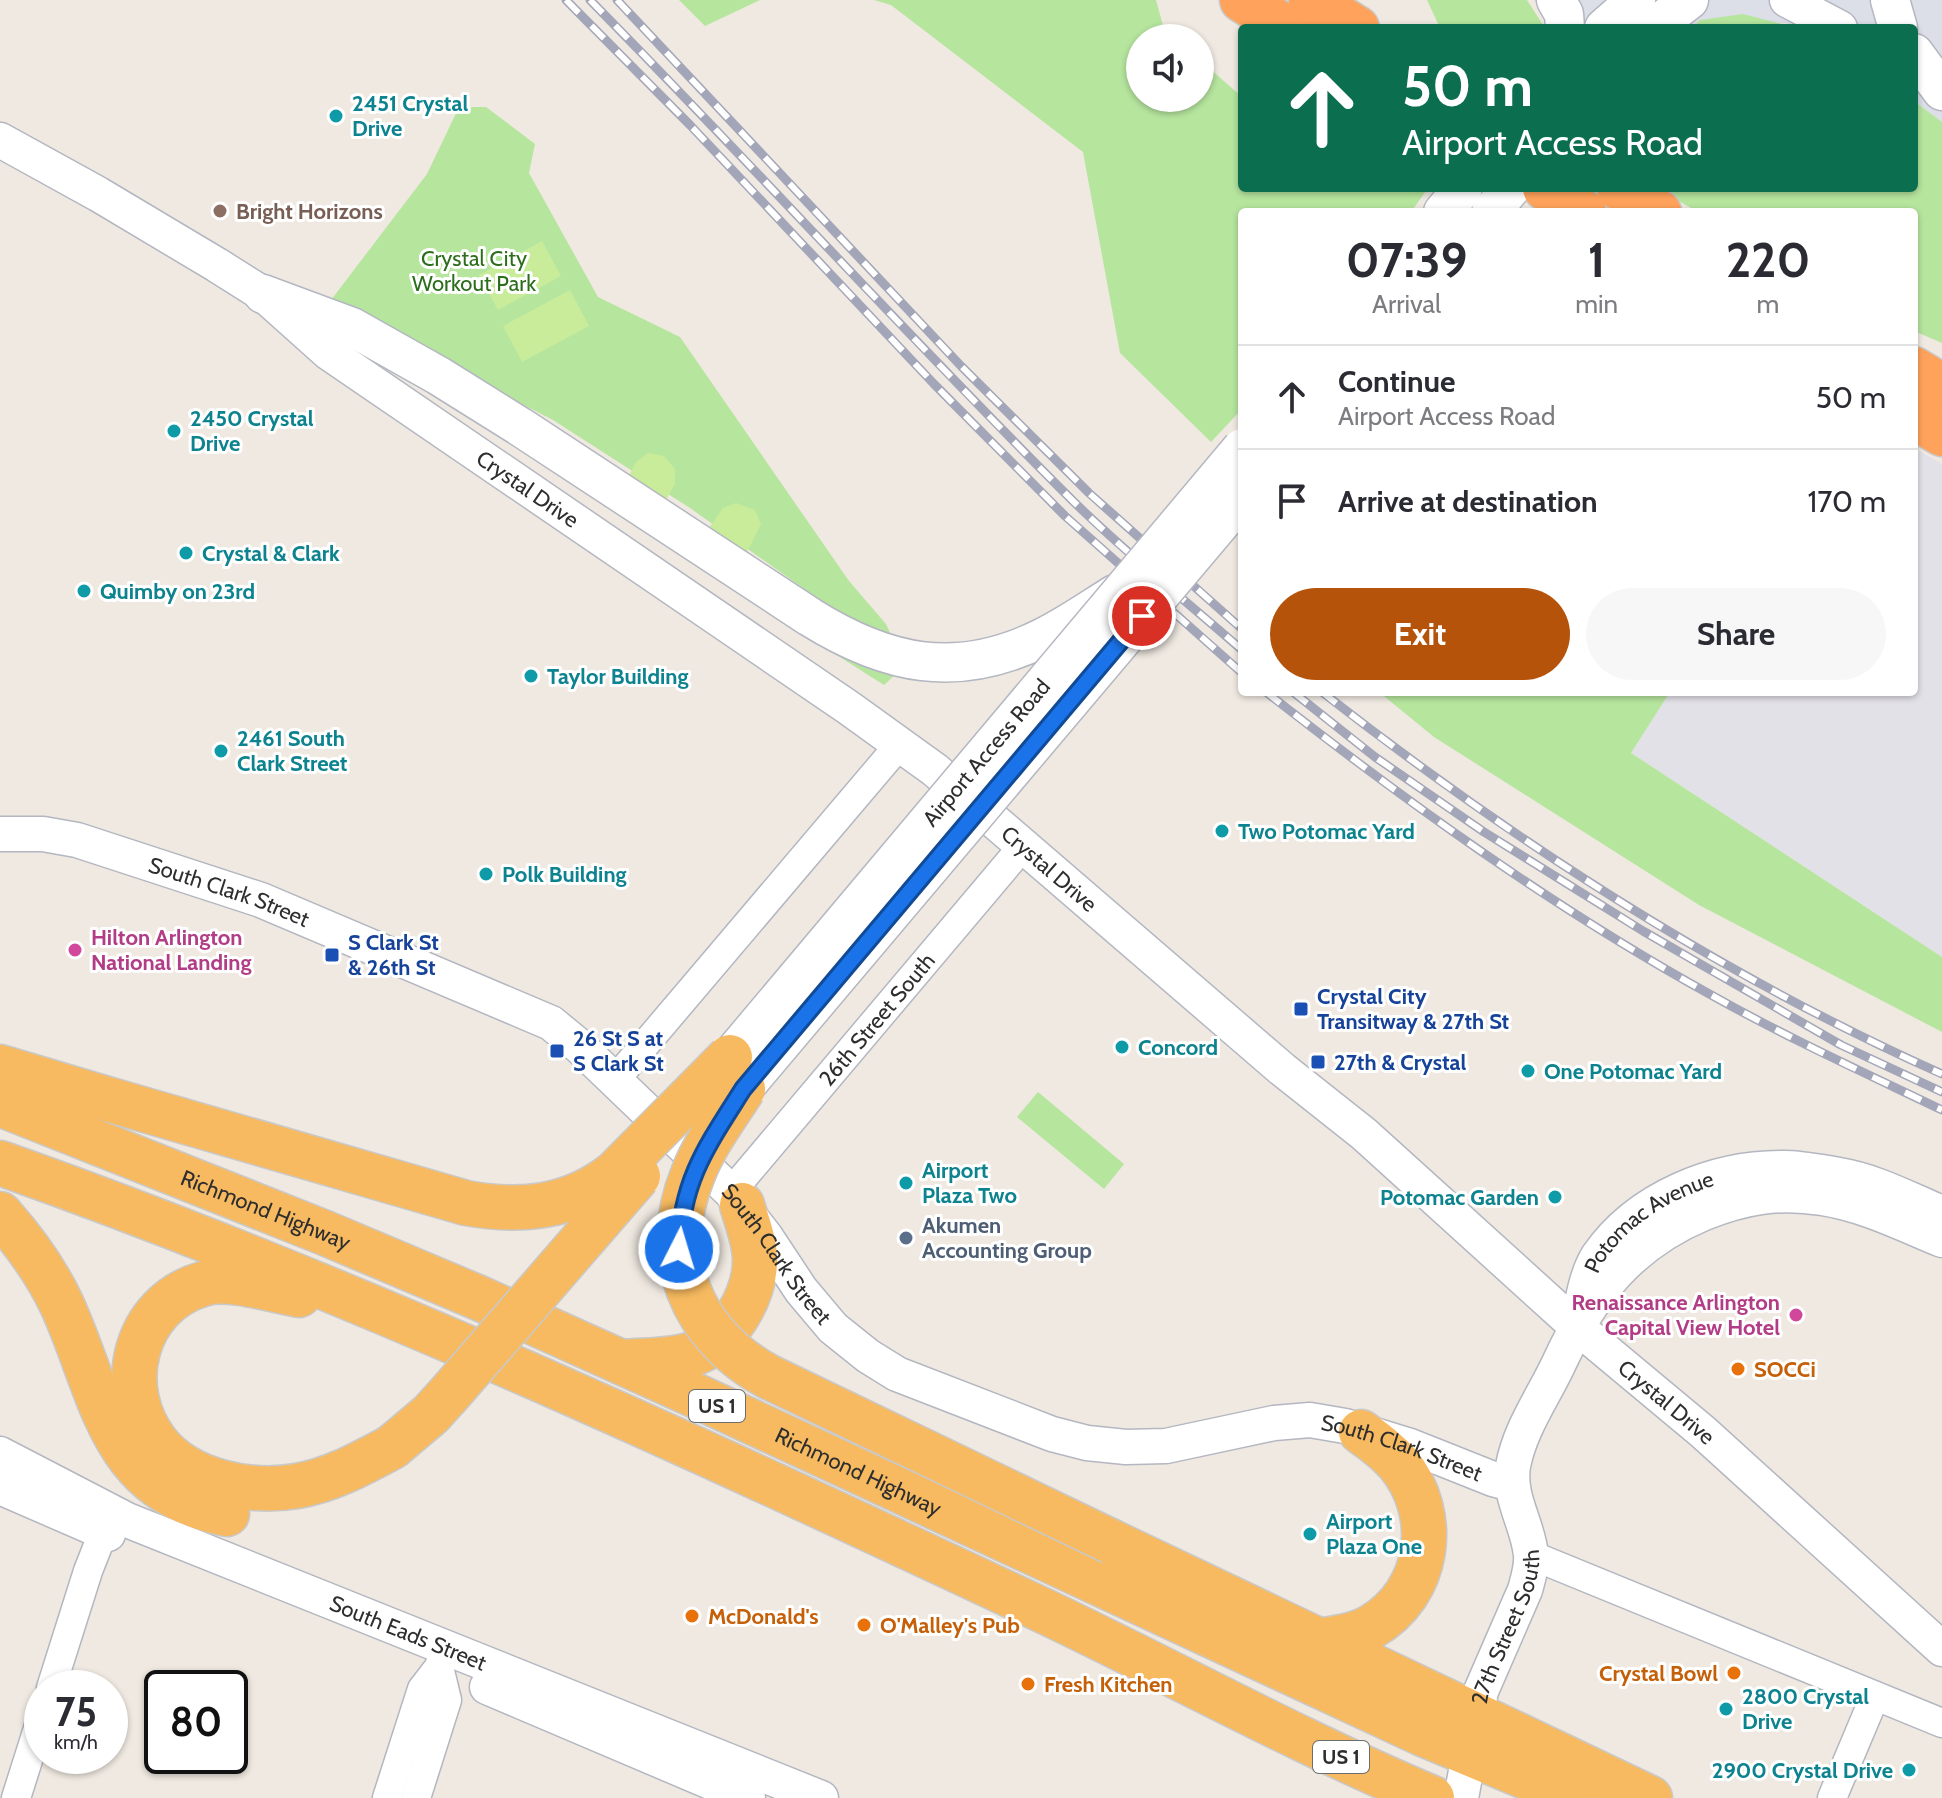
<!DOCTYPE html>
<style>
body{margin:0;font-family:Cabin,sans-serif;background:#f7f7f7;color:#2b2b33;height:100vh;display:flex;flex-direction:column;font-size:30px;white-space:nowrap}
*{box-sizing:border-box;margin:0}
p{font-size:26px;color:#7c7c81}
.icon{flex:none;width:44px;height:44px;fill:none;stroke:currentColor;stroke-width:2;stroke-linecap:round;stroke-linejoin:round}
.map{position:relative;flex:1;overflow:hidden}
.sheet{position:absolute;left:1238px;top:208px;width:680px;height:488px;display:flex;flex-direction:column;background:#fff;border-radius:8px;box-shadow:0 2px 6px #0004}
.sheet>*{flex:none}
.banner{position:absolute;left:1238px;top:24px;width:680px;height:168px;border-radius:8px;box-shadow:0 2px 6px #0004;background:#0b6e4f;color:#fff;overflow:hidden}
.fabs{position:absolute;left:1126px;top:24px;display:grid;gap:16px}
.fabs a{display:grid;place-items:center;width:88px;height:88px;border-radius:50%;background:#fff;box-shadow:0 2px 6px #0004;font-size:40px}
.speed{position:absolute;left:24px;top:1670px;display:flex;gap:16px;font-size:40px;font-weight:700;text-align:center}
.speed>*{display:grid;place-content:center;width:104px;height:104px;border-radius:50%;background:#fff;box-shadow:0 2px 6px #0004;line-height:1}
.speed small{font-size:20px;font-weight:400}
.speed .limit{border:4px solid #111;border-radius:12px;background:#fff;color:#111}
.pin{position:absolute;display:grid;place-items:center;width:68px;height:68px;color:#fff;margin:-34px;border:4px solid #fff;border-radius:50%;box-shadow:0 2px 8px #0007}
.me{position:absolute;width:88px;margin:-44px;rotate:5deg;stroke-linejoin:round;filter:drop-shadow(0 0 6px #0008)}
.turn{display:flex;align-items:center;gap:28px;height:168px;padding:0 32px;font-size:36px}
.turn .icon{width:104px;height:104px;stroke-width:2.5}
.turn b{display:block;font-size:56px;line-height:68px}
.eta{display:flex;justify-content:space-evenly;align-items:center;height:136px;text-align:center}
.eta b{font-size:48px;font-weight:800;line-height:56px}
.primary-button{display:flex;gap:16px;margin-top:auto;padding:16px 32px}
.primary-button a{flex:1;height:92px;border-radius:48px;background:#b45309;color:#fff;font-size:32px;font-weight:800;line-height:92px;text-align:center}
.primary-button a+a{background:#f7f7f7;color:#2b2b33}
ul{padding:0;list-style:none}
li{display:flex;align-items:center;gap:24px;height:104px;padding:0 32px;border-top:2px solid #e1e1e2}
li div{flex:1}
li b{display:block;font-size:30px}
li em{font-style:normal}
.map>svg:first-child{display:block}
</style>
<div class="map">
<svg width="1942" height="1798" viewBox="0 0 1942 1798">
<rect width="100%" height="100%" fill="#efe9e1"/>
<!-- industrial -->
<path fill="#e3e1e8" d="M 1914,448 L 1942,464 L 1942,957 L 1631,753 L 1670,692 L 1914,692 L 1914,496 L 1916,485 Z"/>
<!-- airport -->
<path fill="#dcdee8" d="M 1534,0 L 1942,0 L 1942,122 L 1914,101 L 1914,28 L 1797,28 L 1787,23 L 1700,20 L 1692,28 L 1555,28 L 1550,16 Z"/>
<!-- green -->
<g fill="#b6e59e">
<path d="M 679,0 L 760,0 L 705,26 Z"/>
<path d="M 874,0 L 1156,0 L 1164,29 L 1175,38 L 1140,38 L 1140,98 L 1200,98 L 1200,60 L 1242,97 L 1242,188 L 1428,188 L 1411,212 L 1242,212 L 1242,409 L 1211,442 L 1120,353 L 1083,152 L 891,5 Z"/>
<path d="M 1427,0 L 1527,0 L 1545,28 L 1440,28 Z"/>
<path d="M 1743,14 L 1797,28 L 1692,28 L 1700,20 Z"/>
<path d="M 1914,101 L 1942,122 L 1942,343 L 1914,331 L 1914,212 L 1698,212 L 1656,188 L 1914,188 Z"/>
<path d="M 459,107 L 486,107 L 535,144 L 529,173 L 598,297 L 680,337 L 849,581 L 886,624 L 897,648 L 898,672 L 884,685 L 794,628 L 814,596 L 690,508 L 553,420 L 328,304 L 427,174 Z"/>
<path d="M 1379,692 L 1670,692 L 1631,753 L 1942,957 L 1942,1032 L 1699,905 L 1434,737 Z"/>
<path d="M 1038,1092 L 1124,1164 L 1104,1189 L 1017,1117 Z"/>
</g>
<!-- pitch -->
<g fill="#c9ec9a">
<path d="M 542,241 L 561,276 L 498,310 L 479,275 Z"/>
<path d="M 570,290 L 589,326 L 522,362 L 503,326 Z"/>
<path d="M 648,453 L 664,456 L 675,469 L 675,484 L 666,500 L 629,476 L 636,462 Z"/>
<path d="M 736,503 L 755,510 L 761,524 L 747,552 L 709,528 L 723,508 Z"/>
</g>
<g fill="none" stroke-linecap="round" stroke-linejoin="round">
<!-- minor casing -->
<g stroke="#b4b7c1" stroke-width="31">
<g id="minor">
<path d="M 615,1080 L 900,744"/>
<path id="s1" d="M 731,1192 L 1023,846"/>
<path d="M 1531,1555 L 1942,1723"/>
<path d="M 51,1688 L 88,1571 L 110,1515"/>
<path d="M 16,1798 L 42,1716"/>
<path d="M 387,1798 L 422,1689 L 439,1667 L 446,1646"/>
<path d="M 416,1798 L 447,1700 L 439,1667"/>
<path d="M 1832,1798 L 1875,1696"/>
</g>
</g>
<!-- tertiary casing -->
<g stroke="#b4b7c1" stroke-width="37">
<g id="tertiary">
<path d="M 1787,0 L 1840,28"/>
<path id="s2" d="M 0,140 L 98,194 L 217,265 L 263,294 L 329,353 L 849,708 L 935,770 L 1282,1069 L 1364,1134 L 1577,1327 L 1703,1432 L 1942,1649"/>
<path id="s3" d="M 0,834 L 43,834 L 77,840 L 261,900 L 551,1023 L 579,1046 L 731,1192 L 766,1237 L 801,1290 L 833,1328 L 868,1356 L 897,1374 L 1052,1434 L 1087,1443 L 1126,1447 L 1166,1446 L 1274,1423 L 1310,1420 L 1345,1426 L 1410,1446 L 1493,1479 L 1512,1484"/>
<path id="s4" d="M 1582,1303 C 1585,1287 1589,1270 1598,1256 C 1638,1198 1715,1167 1784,1168 C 1802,1168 1821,1172 1839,1175 C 1875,1181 1908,1199 1942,1213"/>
<path id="s5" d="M 0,1454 L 127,1520 L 821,1798"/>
<path d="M 0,1487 L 108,1534"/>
<path d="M 487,1687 L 748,1798"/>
<path id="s6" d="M 1461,1798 L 1481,1691 L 1525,1590 C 1528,1579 1532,1567 1531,1555 C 1528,1524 1508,1498 1513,1466 C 1520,1428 1544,1396 1560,1361 C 1592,1292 1632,1243 1704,1213 C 1744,1197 1779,1191 1822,1198 C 1863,1204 1903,1224 1942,1240"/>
</g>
</g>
<!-- secondary casing -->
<g stroke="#b4b7c1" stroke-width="41">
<g id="secondary">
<path d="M 1556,0 L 1564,14 L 1565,28"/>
<path d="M 1890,0 L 1898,28"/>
<path d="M 1604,28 L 1636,0"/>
<path d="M 1653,28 L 1689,0"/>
<path d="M 1914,53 L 1942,91"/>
<path d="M 1443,212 L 1463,188"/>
<path d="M 1491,212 L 1511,188"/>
<path d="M 263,294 L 352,327 L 439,376 L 519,426 L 810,617 C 887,665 957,680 1042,638 C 1067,626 1091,609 1115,594"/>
</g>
</g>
<!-- trunk casing -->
<g stroke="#c9c9c9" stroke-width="47">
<g id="trunk">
<path d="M 0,1067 L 114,1101"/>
<path id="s7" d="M 0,1104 L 325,1233 L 479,1298 L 692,1394 L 1423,1734 L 1576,1798"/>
<path d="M 0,1163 C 357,1289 699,1449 1042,1610 C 1172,1672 1299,1742 1432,1798"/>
<path d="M 0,1214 C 25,1242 46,1271 62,1305 C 104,1397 108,1492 227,1514"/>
<path d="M 299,1295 C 272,1290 228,1276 203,1284 C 134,1304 114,1388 157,1443 C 188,1482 250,1494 297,1486 C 332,1480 362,1463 392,1447"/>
<path d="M 623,1362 C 646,1360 671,1361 692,1354 C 728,1343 755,1296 755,1260 C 755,1241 747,1222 742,1205"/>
<path d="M 1112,1542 L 1650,1798"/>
<path d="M 1318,1641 C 1336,1638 1355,1636 1371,1627 C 1430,1593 1441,1515 1398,1463 C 1387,1451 1374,1441 1361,1432"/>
</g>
</g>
<!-- motorway casing -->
<g stroke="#c9c9c9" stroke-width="47">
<g id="motorway">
<path d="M 1242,0 L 1287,28"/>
<path d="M 1311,0 L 1357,28"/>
<path d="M 1545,188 L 1584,212"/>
<path d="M 1619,188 L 1659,212"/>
<path d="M 1914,369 L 1942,386"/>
<path d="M 1914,417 L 1942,434"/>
</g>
</g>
<!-- minor -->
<use href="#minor" stroke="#fff" stroke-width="28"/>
<!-- tertiary -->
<use href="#tertiary" stroke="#fff" stroke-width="34"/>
<!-- secondary -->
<use href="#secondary" stroke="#fff" stroke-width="38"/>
<!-- trunk -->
<use href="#trunk" stroke="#f8ba60" stroke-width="44"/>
<!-- motorway -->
<use href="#motorway" stroke="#ffa35c" stroke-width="44"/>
<!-- rail casing -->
<g stroke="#a3a6b8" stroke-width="9">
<g id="rail">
<path d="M 566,0 L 690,125 L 934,384 L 1065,516 L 1242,673"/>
<path d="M 590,0 C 753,165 909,338 1074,502 C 1127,554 1186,601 1242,650"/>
<path d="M 617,0 L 961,366 L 1089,493 L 1242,629"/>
<path d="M 1266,692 C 1408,803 1555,909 1713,996 C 1788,1038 1865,1073 1942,1110"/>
<path d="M 1293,692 L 1375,757 L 1484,832 L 1643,931 L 1841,1045 L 1942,1092"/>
<path d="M 1322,692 C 1513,841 1720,975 1942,1074"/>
</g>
</g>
<!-- rail -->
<use href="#rail" stroke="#fff" stroke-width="6" stroke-dasharray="18" stroke-linecap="butt"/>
<!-- secondary-bridge casing -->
<g stroke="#b4b7c1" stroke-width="41" stroke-linecap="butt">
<g id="secondary-bridge">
<path id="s8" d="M 730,1057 L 1242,448"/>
<path d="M 743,1089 L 1242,498"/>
</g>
</g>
<!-- trunk-bridge casing -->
<g stroke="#c9c9c9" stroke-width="47" stroke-linecap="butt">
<g id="trunk-bridge">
<path d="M 743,1089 C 726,1116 705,1143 693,1174 C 659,1257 691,1335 769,1377 L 1112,1542"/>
<path d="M 114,1101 L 466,1203 C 521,1213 571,1208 615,1173 L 730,1057"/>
<path d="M 392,1447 L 431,1414 L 450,1393 L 638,1176"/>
</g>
</g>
<!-- secondary-bridge -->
<use href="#secondary-bridge" stroke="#fff" stroke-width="38"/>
<!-- trunk-bridge -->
<use href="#trunk-bridge" stroke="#f8ba60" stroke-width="44"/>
</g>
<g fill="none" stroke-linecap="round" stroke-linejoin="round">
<!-- route casing -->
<g stroke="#114b97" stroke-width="20">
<path id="route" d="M 679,1249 C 682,1179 707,1146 743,1089 L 1142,616"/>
</g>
<!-- route -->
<use href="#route" stroke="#1a73e8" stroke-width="14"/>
</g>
<!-- markers -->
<g fill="#0f9aa8" stroke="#fff" stroke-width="3">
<circle cx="336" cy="116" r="8"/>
<circle cx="174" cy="431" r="8"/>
<circle cx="186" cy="553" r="8"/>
<circle cx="84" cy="591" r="8"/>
<circle cx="531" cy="676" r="8"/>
<circle cx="221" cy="751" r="8"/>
<circle cx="1222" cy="831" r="8"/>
<circle cx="486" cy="874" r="8"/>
<circle cx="1122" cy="1047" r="8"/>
<circle cx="1528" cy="1071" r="8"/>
<circle cx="906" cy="1183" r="8"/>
<circle cx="1555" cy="1197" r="8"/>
<circle cx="1310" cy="1534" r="8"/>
<circle cx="1726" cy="1709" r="8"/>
<circle cx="1909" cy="1770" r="8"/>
</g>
<circle fill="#8d6e63" stroke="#fff" stroke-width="3" cx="220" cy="211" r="8"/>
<g fill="#d1479c" stroke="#fff" stroke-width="3">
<circle cx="75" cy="950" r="8"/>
<circle cx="1796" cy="1315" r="8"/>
</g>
<g fill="#1a4fb4" stroke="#fff" stroke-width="3">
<rect x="324" y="947" width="16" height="16" rx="4"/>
<rect x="1293" y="1001" width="16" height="16" rx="4"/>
<rect x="549" y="1043" width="16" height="16" rx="4"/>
<rect x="1310" y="1054" width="16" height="16" rx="4"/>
</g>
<circle fill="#5c6f8a" stroke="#fff" stroke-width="3" cx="906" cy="1238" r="8"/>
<g fill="#e8710a" stroke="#fff" stroke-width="3">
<circle cx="1738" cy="1369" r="8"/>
<circle cx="692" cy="1616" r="8"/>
<circle cx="864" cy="1625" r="8"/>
<circle cx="1734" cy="1673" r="8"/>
<circle cx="1028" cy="1684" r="8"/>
</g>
<g text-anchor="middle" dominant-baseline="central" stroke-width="6" stroke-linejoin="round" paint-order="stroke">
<!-- shield labels -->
<g fill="#fff" stroke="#6d6d6d" stroke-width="2">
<rect x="689" y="1390" width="56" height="32" rx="6"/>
<rect x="1313" y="1741" width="56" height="32" rx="6"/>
</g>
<g font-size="20" font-weight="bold" fill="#2e2e2e">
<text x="717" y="1406">US 1</text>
<text x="1341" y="1757">US 1</text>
</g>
<!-- culture labels -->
<g font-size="22" font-weight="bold" fill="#0d838f" stroke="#fff" text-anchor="start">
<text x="352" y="103">2451 Crystal<tspan x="352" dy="25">Drive</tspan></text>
<text x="190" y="418">2450 Crystal<tspan x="190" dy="25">Drive</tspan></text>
<text x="202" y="553">Crystal &amp; Clark</text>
<text x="100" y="591">Quimby on 23rd</text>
<text x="547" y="676">Taylor Building</text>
<text x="237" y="738">2461 South<tspan x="237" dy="25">Clark Street</tspan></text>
<text x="1238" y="831">Two Potomac Yard</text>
<text x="502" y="874">Polk Building</text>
<text x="1138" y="1047">Concord</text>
<text x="1544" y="1071">One Potomac Yard</text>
<text x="922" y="1170">Airport<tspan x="922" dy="25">Plaza Two</tspan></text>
<text x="1539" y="1197" text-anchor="end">Potomac Garden</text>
<text x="1326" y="1521">Airport<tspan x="1326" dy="25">Plaza One</tspan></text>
<text x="1742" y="1696">2800 Crystal<tspan x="1742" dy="25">Drive</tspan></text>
<text x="1893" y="1770" text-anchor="end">2900 Crystal Drive</text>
</g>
<!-- education labels -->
<g font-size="22" font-weight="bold" fill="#785e54" stroke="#fff" text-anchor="start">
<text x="236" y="211">Bright Horizons</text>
</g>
<!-- park labels -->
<g font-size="22" fill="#2c6e1b" stroke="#fff">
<text x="474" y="258">Crystal City<tspan x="474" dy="25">Workout Park</tspan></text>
</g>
<!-- street labels -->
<g font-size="22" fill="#2e2e2e" stroke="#fff">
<text stroke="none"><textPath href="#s2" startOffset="634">Crystal Drive</textPath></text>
<text stroke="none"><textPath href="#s8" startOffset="398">Airport Access Road</textPath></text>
<text stroke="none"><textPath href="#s2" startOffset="1280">Crystal Drive</textPath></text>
<text stroke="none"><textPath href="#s3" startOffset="238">South Clark Street</textPath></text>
<text stroke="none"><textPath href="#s1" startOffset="226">26th Street South</textPath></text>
<text stroke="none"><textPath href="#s7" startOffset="286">Richmond Highway</textPath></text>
<text stroke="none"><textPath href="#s4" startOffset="112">Potomac Avenue</textPath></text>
<text stroke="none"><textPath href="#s3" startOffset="910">South Clark Street</textPath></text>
<text stroke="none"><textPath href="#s2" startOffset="2096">Crystal Drive</textPath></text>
<text stroke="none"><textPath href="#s3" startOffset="1606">South Clark Street</textPath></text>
<text stroke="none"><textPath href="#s7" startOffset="934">Richmond Highway</textPath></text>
<text stroke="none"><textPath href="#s6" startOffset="178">27th Street South</textPath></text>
<text stroke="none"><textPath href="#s5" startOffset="446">South Eads Street</textPath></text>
</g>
<!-- hotel labels -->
<g font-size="22" font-weight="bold" fill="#b23c85" stroke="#fff" text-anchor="start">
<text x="91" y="937">Hilton Arlington<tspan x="91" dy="25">National Landing</tspan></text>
<text x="1780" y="1302" text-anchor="end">Renaissance Arlington<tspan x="1780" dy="25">Capital View Hotel</tspan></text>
</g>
<!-- transit labels -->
<g font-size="22" font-weight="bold" fill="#164399" stroke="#fff" text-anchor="start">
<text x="348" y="942">S Clark St<tspan x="348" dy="25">&amp; 26th St</tspan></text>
<text x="1317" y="996">Crystal City<tspan x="1317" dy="25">Transitway &amp; 27th St</tspan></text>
<text x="573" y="1038">26 St S at<tspan x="573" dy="25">S Clark St</tspan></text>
<text x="1334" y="1062">27th &amp; Crystal</text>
</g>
<!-- service labels -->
<g font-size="22" font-weight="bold" fill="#4e5e75" stroke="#fff" text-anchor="start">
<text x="922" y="1225">Akumen<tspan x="922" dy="25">Accounting Group</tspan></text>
</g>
<!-- food labels -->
<g font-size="22" font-weight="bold" fill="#c56008" stroke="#fff" text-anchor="start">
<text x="1754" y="1369">SOCCi</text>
<text x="708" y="1616">McDonald's</text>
<text x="880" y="1625">O'Malley's Pub</text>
<text x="1718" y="1673" text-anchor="end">Crystal Bowl</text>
<text x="1044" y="1684">Fresh Kitchen</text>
</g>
</g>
</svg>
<div class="fabs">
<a><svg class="icon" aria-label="sound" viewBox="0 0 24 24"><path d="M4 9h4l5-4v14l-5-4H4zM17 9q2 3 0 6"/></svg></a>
</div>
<div class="speed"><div>75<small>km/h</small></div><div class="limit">80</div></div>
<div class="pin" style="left:1142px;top:616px;background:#d93025"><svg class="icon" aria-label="arrive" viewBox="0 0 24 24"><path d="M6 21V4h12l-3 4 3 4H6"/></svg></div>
<svg class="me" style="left:679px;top:1249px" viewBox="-20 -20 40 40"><circle r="17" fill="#1a73e8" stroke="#fff" stroke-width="3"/><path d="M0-11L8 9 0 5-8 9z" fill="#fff"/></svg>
<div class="banner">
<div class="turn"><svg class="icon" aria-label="ahead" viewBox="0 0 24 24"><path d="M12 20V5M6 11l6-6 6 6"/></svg><div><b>50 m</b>Airport Access Road</div></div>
</div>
<section class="sheet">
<div class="eta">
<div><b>07:39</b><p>Arrival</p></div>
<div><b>1</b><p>min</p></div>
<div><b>220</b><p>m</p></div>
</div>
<ul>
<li><svg class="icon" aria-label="ahead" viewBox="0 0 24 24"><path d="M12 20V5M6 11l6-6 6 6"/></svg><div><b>Continue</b><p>Airport Access Road</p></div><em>50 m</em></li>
<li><svg class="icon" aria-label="arrive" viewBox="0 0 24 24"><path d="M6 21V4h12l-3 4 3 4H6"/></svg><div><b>Arrive at destination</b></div><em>170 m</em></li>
</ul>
<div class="primary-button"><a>Exit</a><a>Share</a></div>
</section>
</div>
